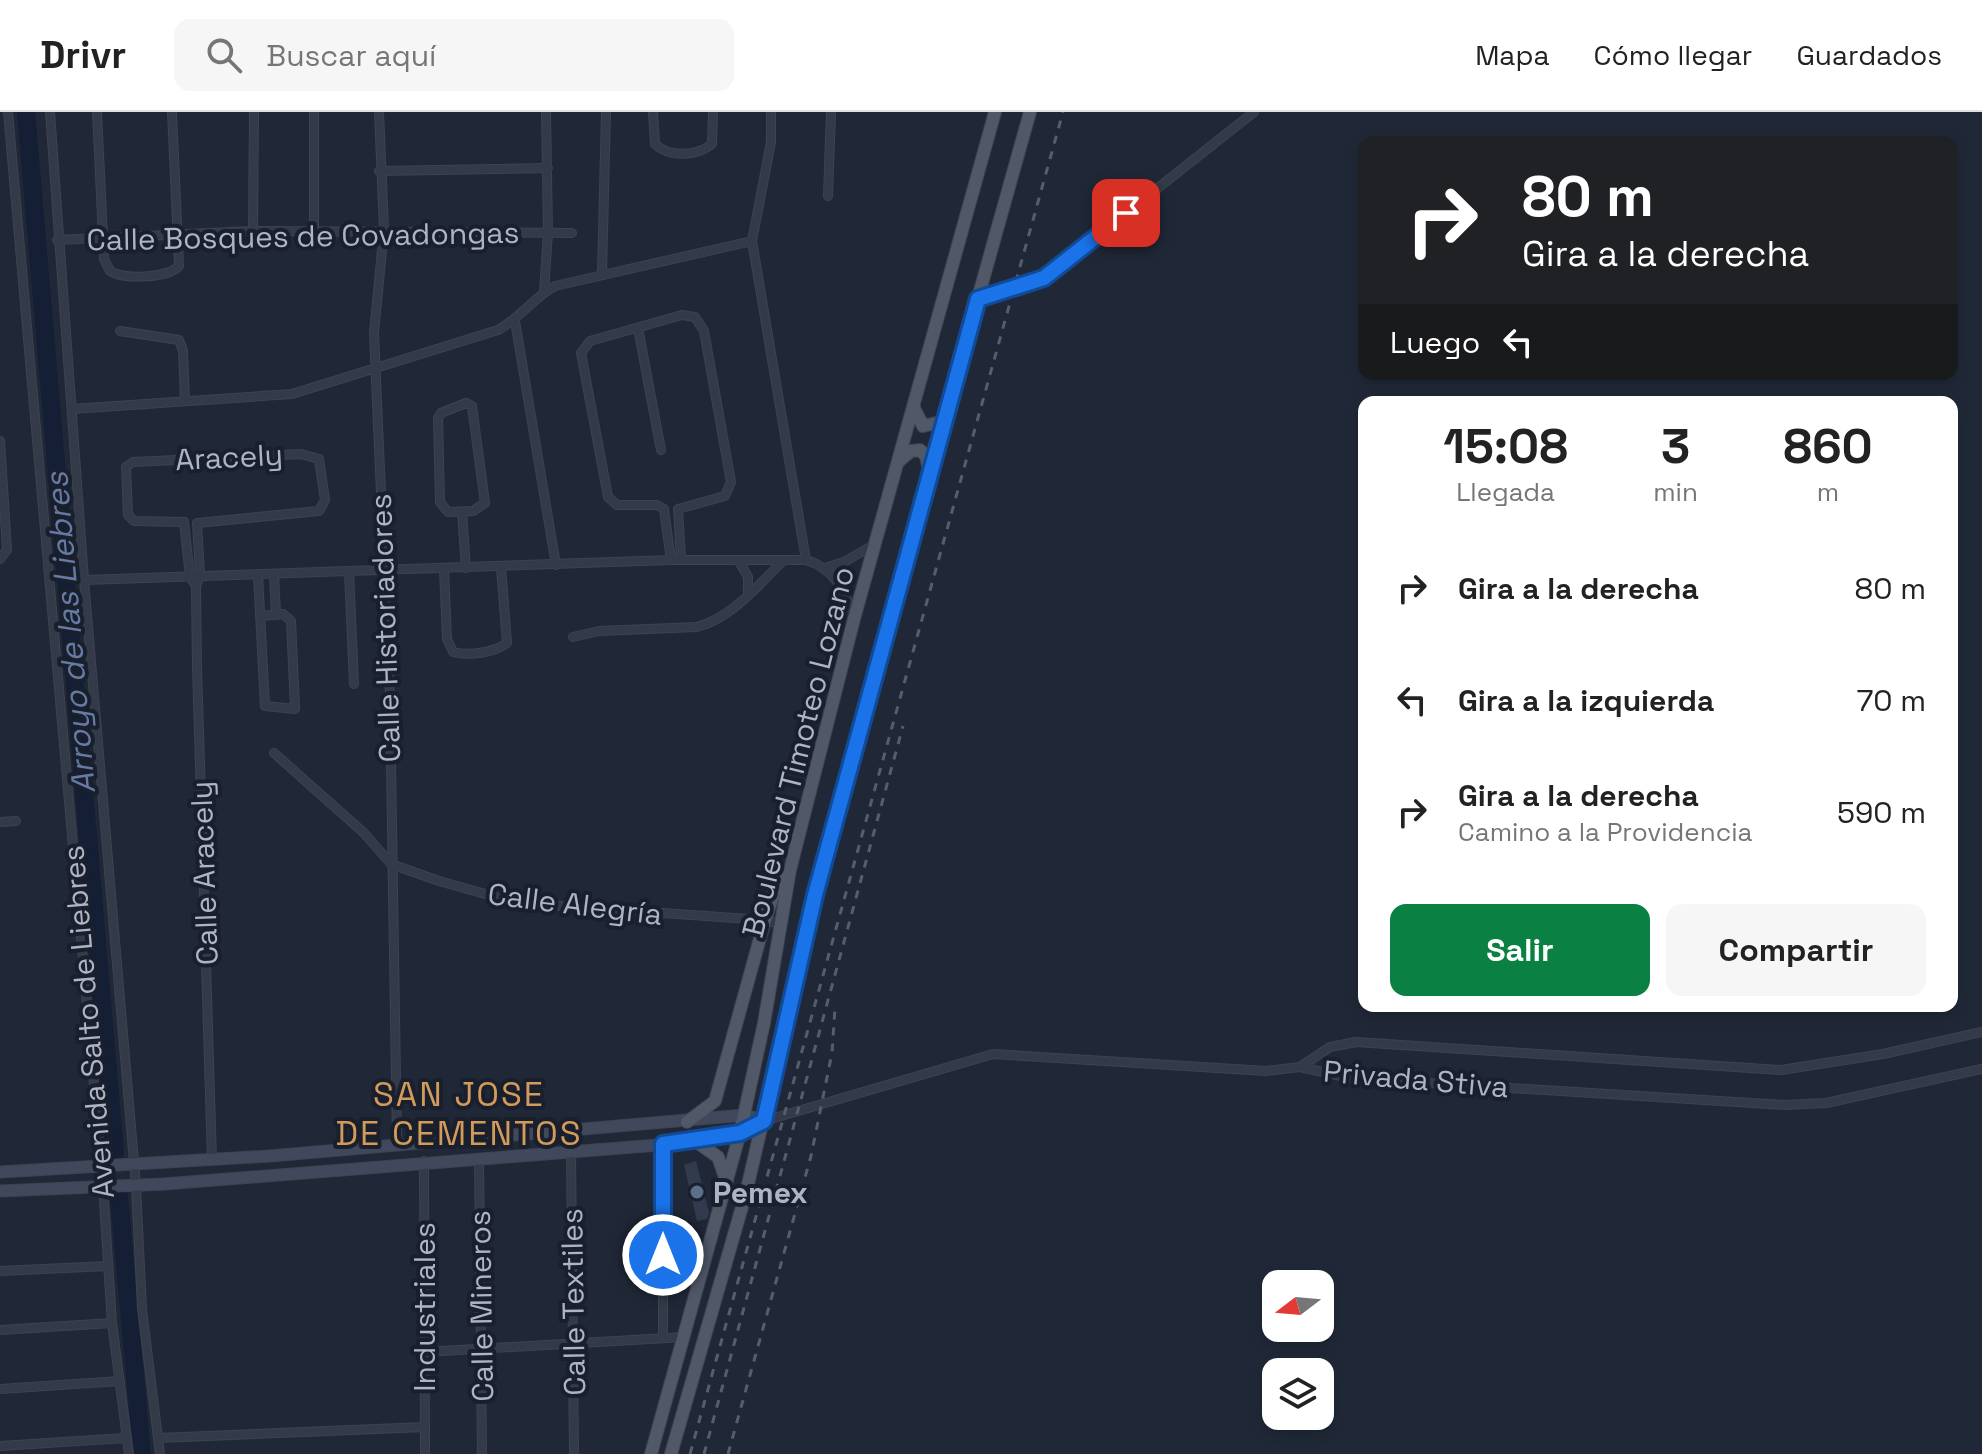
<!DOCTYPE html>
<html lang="es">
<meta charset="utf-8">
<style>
body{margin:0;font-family:"Space Grotesk",sans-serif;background:#f6f6f6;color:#222;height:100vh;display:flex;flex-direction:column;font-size:30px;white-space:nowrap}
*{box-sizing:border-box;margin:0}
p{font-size:26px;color:#767676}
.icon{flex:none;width:44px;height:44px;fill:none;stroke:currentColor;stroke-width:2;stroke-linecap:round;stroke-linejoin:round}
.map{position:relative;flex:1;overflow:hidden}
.panel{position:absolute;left:1358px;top:284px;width:600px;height:616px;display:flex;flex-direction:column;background:#fff;border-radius:16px;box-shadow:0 4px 12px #0003}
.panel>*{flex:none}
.top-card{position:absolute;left:1358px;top:24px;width:600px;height:244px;border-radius:16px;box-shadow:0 4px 12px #0003;background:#202124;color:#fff;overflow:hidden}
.needle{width:52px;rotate:254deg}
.tools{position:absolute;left:1262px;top:1158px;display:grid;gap:16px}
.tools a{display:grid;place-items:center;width:72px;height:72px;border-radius:16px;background:#fff;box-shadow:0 4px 12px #0003;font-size:40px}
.pin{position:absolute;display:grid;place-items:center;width:68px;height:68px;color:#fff;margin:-34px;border-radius:16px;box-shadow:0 4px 12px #0006}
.me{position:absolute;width:88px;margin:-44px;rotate:0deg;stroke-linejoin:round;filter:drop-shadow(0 0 6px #0008)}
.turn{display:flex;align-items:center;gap:28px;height:168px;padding:0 32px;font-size:36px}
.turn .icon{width:104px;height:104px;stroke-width:2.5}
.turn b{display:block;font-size:56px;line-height:68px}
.then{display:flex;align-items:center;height:76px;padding:0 32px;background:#0003;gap:16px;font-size:30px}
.eta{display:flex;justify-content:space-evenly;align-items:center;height:136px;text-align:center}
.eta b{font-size:48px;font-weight:700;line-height:56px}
.primary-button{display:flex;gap:16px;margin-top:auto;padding:16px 32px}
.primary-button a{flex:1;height:92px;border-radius:16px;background:#0b8043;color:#fff;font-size:32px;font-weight:700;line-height:92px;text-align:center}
.primary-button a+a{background:#f6f6f6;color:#222}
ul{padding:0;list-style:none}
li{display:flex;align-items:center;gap:24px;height:112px;padding:0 32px}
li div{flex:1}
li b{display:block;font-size:30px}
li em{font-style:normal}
header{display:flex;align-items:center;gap:48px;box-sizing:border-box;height:112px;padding:0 40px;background:#fff;border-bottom:2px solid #e0e0e0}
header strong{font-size:38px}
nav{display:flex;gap:44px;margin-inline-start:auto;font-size:28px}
.search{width:560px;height:72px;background:#f6f6f6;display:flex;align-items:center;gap:20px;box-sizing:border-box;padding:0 28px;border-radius:16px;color:#767676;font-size:30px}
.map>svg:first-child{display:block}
</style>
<header>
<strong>Drivr</strong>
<div class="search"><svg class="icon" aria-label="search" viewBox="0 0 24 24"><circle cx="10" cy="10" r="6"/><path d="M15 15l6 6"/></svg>Buscar aquí</div>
<nav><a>Mapa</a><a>Cómo llegar</a><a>Guardados</a></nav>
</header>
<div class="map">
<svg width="1982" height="1342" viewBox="0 0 1982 1342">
<rect width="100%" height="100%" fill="#202837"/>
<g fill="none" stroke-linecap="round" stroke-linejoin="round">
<!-- river -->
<g stroke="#141e34" stroke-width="18">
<path d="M 26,0 L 115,1041"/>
<path d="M 119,1085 L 142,1342"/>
</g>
</g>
<!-- building -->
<path fill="#323b4e" d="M 696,1049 L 709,1101 L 707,1107 L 697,1109 L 684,1053 Z"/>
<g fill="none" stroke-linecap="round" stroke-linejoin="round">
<!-- street casing -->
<g stroke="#3d4351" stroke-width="10">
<g id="street">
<path d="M 8,0 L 103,1074 L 112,1211 L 129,1342"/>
<path d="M 50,0 L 84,468 L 136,1073 L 142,1197 L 160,1342"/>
<path d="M 97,0 L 104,147 L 110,159 C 124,168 168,166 179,154 L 172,0"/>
<path d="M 314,0 L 314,119"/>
<path d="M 379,0 L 384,118 L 374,221 L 390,587 L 397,1032"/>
<path d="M 653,0 L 655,32 C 669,46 698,44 712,32 L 713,0"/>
<path d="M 771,0 L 771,30 L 752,129 L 806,448"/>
<path d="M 379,59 L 548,56"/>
<path d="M 828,84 L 831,0"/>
<path d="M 253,119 L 254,0"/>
<path d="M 57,128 L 253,119 L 572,121"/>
<path d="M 602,162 L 606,0"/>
<path d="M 544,180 L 548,121 L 546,0"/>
<path d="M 978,187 L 1044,166 L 1254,0"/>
<path d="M 515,209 L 556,453"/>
<path d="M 638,216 L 661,338"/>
<path d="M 120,219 L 179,228 L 183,239 L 185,289"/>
<path d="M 466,291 L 472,294 L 485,391 L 473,399 L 448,400 L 440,390 L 438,306 L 441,301 Z"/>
<path d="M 72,297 L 292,282 L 498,218 C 520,206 534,185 555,174 L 752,129"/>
<path d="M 0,329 L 7,438 L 0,447"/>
<path d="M 462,400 L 466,456"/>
<path d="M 671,448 L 664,397 L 657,393 L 617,393 L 608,385 L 581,241 L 590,229 L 682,203 L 695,205 L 704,219 L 731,370 L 725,384 L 678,397 L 681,448"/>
<path d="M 739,449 L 748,465 L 748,483"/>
<path d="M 825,456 L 844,450 L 875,432"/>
<path d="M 444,457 L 447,527 L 453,540 C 468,544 494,541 507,531 L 501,455"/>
<path d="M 349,460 L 354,572"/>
<path d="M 274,462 L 276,503"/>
<path d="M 258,463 L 265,594 L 295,597 L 291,509 L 283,502 L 260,504"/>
<path d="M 84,468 L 671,448 L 806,448 C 834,456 846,480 854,507"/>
<path d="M 196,474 L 190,465 L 184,410 L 134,409 L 128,403 L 126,355 L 133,350 L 301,342 L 319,347 L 325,388 L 319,399 L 197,411 L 200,464 L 196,474 L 197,555 L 212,1048"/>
<path d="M 573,525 L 599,519 L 697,515 C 733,505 757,474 783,449"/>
<path d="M 274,641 L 364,721 L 391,752 L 439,769 L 517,791 L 765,808 L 780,812"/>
<path d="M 0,710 L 16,709"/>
<path d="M 1300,955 L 1350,966 L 1785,993 L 1826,991 L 1982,957"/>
<path d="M 764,1009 L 993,942 L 1266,959 L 1300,955 L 1330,935 L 1356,930 L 1781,958 L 1883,942 L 1982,920"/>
<path d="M 571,1039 L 574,1342"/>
<path d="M 479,1046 L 482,1342"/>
<path d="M 424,1049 L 425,1342"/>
<path d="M 0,1159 L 108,1154"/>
<path d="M 0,1218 L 112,1211"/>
<path d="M 663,1226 L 663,1032"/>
<path d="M 424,1240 L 684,1225"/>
<path d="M 0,1277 L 120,1269"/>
<path d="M 158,1326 L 425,1315"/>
<path d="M 0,1334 L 126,1326"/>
</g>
</g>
<!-- secondary casing -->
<g stroke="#3d4351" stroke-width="13">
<g id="secondary">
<path d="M 0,1060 L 270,1044 L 745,1003 L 764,1009"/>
<path d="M 0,1079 L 164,1072 L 671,1032 L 740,1021 L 764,1009"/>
</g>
</g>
<!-- primary casing -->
<g stroke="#3d4351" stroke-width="14">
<g id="primary">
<path d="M 914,296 L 923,314 L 945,309"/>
<path d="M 899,349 L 911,339 L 920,338 L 926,344 L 929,359"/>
<path d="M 687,1010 L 715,989 L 765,808 L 776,775 L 787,760"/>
<path d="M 694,1028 L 718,1045 L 727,1071"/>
<path d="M 651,1342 L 740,1021 L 764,911 L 790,758 L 854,507 L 995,0"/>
<path d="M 671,1342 L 746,1081 L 815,783 L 887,511 L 1030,0"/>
</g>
</g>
<!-- street -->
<use href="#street" stroke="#333a48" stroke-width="8"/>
<!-- secondary -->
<use href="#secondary" stroke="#41485b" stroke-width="11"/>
<!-- primary -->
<use href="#primary" stroke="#515968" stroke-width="12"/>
<!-- rail -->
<g stroke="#555d6f" stroke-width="3" stroke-dasharray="8 8" stroke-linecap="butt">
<path d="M 690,1342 L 1063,0"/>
<path d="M 704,1342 L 903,614"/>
<path d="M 728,1342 L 811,1044 L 832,941 L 835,896"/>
</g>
</g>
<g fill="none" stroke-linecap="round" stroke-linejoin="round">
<!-- route casing -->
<g stroke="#114b97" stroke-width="20">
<path id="route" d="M 663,1143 L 663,1032 L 740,1021 L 764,1009 L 815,783 L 978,187 L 1044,166 L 1126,101"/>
</g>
<!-- route -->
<use href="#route" stroke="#1a73e8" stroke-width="14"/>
</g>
<!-- markers -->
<circle fill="#5c6f8a" stroke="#191f2c" stroke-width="3" cx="697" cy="1080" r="8"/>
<g text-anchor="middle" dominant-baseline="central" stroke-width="8" stroke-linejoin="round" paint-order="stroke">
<!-- street labels -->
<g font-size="30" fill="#aeb4c4" stroke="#191f2c">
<text transform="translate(303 124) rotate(-1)">Calle Bosques de Covadongas</text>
<text transform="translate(229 345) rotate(-3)">Aracely</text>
<text transform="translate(385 516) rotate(-92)">Calle Historiadores</text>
<text transform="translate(798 640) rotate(-76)">Boulevard Timoteo Lozano</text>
<text transform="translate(204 761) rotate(-92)">Calle Aracely</text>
<text transform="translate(575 792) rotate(7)">Calle Alegría</text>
<text transform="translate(88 910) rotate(-95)">Avenida Salto de Liebres</text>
<text transform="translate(1416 967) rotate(5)">Privada Stiva</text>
<text transform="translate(573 1190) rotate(-91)">Calle Textiles</text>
<text transform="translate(481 1194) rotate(-91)">Calle Mineros</text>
<text transform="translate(424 1195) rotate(-90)">Industriales</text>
</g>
<!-- poi labels -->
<g font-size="30" font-weight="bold" fill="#aeb4c4" stroke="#191f2c" text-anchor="start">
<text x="713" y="1080">Pemex</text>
</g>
<!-- water labels -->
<g font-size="32" font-style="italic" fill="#667ba4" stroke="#191f2c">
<text transform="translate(70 521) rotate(-95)">Arroyo de las Liebres</text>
</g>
<!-- quarter labels -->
<g font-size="34" letter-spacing="2" fill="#d29a5b" stroke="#191f2c">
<text x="459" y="982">SAN JOSE<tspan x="459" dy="39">DE CEMENTOS</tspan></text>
</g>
</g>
</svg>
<div class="tools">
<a><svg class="needle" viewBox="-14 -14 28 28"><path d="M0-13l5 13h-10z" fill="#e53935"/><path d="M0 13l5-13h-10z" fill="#767676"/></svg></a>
<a><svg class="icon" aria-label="layers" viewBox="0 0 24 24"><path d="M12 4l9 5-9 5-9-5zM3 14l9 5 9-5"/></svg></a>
</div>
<div class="pin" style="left:1126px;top:101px;background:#d93025"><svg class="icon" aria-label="arrive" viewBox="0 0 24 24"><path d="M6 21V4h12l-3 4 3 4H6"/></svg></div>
<svg class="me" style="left:663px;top:1143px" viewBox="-20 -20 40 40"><circle r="17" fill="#1a73e8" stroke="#fff" stroke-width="3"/><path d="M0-11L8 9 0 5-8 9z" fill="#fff"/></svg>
<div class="top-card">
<div class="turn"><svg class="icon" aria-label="right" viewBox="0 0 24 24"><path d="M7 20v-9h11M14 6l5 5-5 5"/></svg><div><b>80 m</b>Gira a la derecha</div></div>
<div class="then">Luego<svg class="icon" aria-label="left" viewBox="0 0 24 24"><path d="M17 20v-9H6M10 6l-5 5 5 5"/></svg></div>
</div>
<section class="panel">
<div class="eta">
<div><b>15:08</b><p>Llegada</p></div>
<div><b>3</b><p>min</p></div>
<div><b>860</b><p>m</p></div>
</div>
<ul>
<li><svg class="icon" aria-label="right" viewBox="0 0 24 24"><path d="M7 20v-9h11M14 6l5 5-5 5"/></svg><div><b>Gira a la derecha</b></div><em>80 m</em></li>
<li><svg class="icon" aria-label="left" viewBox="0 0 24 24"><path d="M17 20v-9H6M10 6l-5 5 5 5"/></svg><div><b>Gira a la izquierda</b></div><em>70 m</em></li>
<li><svg class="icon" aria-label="right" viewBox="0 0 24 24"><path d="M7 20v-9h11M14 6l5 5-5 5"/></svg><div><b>Gira a la derecha</b><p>Camino a la Providencia</p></div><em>590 m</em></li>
</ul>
<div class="primary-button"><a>Salir</a><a>Compartir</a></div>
</section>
</div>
